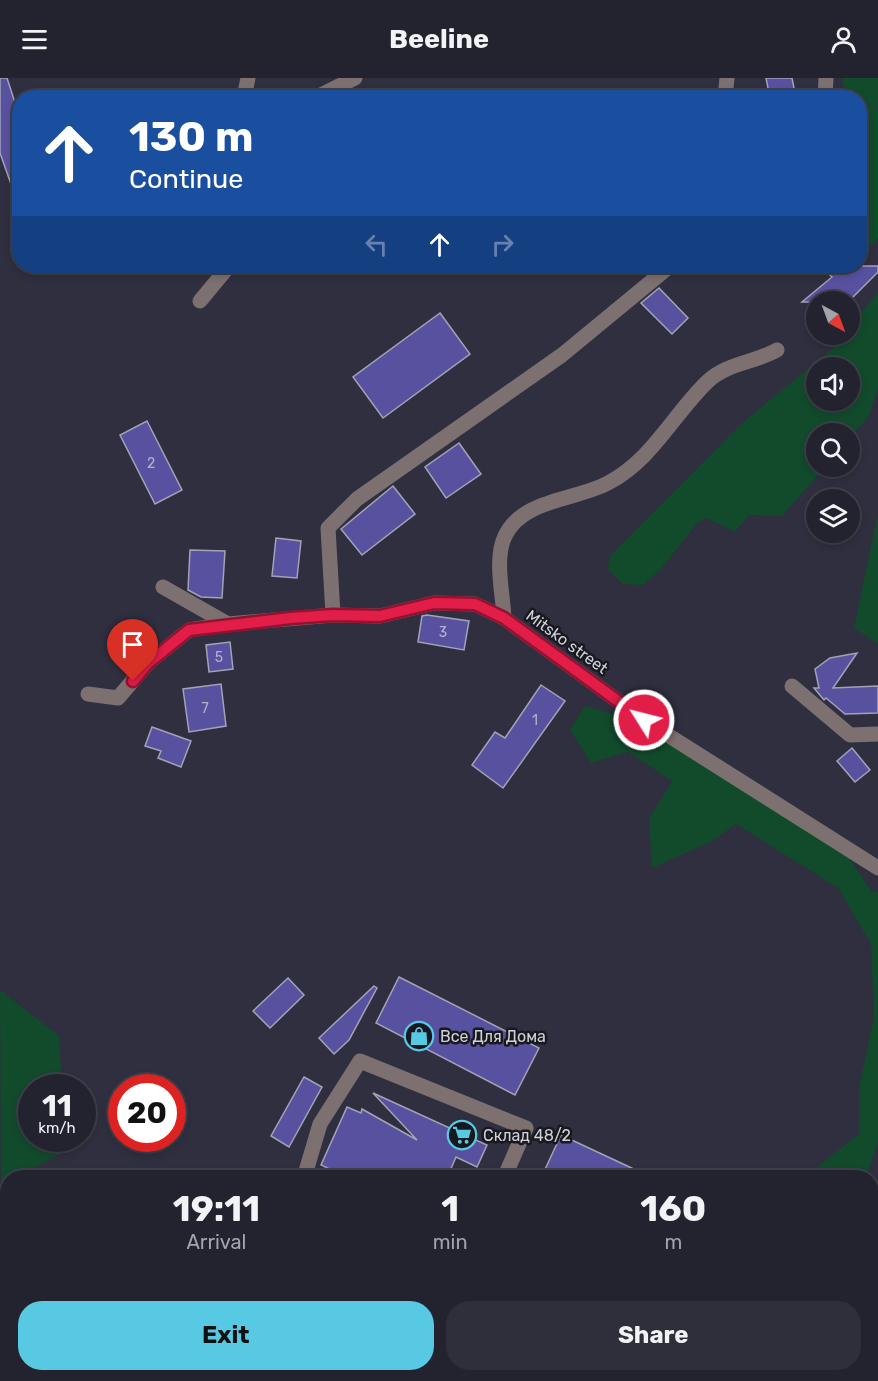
<!DOCTYPE html>
<meta charset="utf-8">
<style>
body{margin:0;font-family:Rubik,sans-serif;background:#2f2f3b;color:#f1f3f6;height:100vh;display:flex;flex-direction:column;font-size:22px;white-space:nowrap}
*{box-sizing:border-box;margin:0}
p{font-size:20px;color:#a3a4aa}
.icon{flex:none;width:33px;height:33px;fill:none;stroke:currentColor;stroke-width:2;stroke-linecap:round;stroke-linejoin:round}
.map{position:relative;flex:1;overflow:hidden}
.details{position:absolute;left:0px;top:1092px;width:879px;height:212px;display:flex;flex-direction:column;background:#23232f;border-radius:24px 24px 0 0;box-shadow:0 3px 9px #0003,0 0 0 2px #40404b}
.details>*{flex:none}
.guide{position:absolute;left:12px;top:12px;width:855px;height:183px;border-radius:24px;box-shadow:0 3px 9px #0003,0 0 0 2px #40404b;background:#1a4fa0;color:#fff;overflow:hidden}
.needle{width:39px;rotate:139deg}
.fabs{position:absolute;left:806px;top:213px;display:grid;gap:12px}
.fabs a{display:grid;place-items:center;width:54px;height:54px;border-radius:50%;background:#23232f;box-shadow:0 3px 9px #0003,0 0 0 2px #40404b;font-size:30px}
.speed{position:absolute;left:18px;top:996px;display:flex;gap:12px;font-size:30px;font-weight:700;text-align:center}
.speed>*{display:grid;place-content:center;width:78px;height:78px;border-radius:50%;background:#23232f;box-shadow:0 3px 9px #0003,0 0 0 2px #40404b;line-height:1}
.speed small{font-size:15px;font-weight:400}
.speed .limit{border:9px solid #d22;background:#fff;color:#111}
.pin{position:absolute;display:grid;place-items:center;width:51px;height:51px;color:#fff;margin:-62px -26px;border-radius:50% 50% 50% 0;rotate:-45deg;box-shadow:0 0 6px #0007}
.pin .icon{rotate:45deg}
.me{position:absolute;width:66px;margin:-33px;rotate:306deg;stroke-linejoin:round;filter:drop-shadow(0 0 4px #0008)}
.turn{display:flex;align-items:center;gap:21px;height:126px;padding:0 18px;font-size:27px}
.turn .icon{width:78px;height:78px;stroke-width:2.5}
.turn b{display:block;font-size:42px;line-height:51px}
.lanes{display:flex;align-items:center;height:57px;padding:0 18px;background:#0003;justify-content:center;gap:30px;direction:ltr}
.lanes .off{opacity:.35}
.eta{display:flex;justify-content:space-evenly;align-items:center;height:102px;text-align:center}
.eta b{font-size:36px;font-weight:700;line-height:42px}
.button{display:flex;gap:12px;margin-top:auto;padding:12px 18px}
.button a{flex:1;height:69px;border-radius:24px;background:#58c9e3;color:#111;font-size:24px;font-weight:700;line-height:69px;text-align:center}
.button a+a{background:#2f2f3b;color:#f1f3f6}
header{display:flex;justify-content:space-between;align-items:center;height:78px;padding:0 18px;background:#23232f;font-size:27px;font-weight:700}
.map>svg:first-child{display:block}
</style>
<header><svg class="icon" aria-label="menu" viewBox="0 0 24 24"><path d="M4 6h16M4 12h16M4 18h16"/></svg>Beeline<svg class="icon" aria-label="person" viewBox="0 0 24 24"><circle cx="12" cy="8" r="4"/><path d="M4 21q1-7 8-7t8 7"/></svg></header>
<div class="map">
<svg width="878" height="1303" viewBox="0 0 878 1303">
<rect width="100%" height="100%" fill="#2f2f3f"/>
<!-- green -->
<g fill="#124a2c" fill-rule="evenodd">
<path d="M 842,0 L 878,0 L 878,160 L 871,168 L 860,166 L 860,20 L 845,19 Z"/>
<path d="M 878,214 L 878,309 L 869,338 L 849,361 L 849,356 L 816,356 L 816,388 L 825,389 L 782,438 L 749,437 L 735,454 L 706,440 L 698,444 L 661,491 L 643,507 L 623,506 L 608,492 L 610,478 L 742,345 L 837,267 L 844,257 L 849,256 L 849,250 ZM 816,290 L 849,290 L 849,322 L 816,322 Z"/>
<path d="M 878,436 L 878,566 L 854,550 Z"/>
<path d="M 585,628 L 623,639 L 842,769 L 872,814 L 878,813 L 878,1064 L 866,1099 L 788,1099 L 806,1098 L 859,1056 L 859,1011 L 874,938 L 871,866 L 838,810 L 736,746 L 712,763 L 652,790 L 649,741 L 672,703 L 628,674 L 591,685 L 570,652 Z"/>
<path d="M 0,912 L 59,958 L 62,1009 L 32,1010 L 32,1060 L 64,1061 L 64,1074 L 35,1089 L 23,1099 L 8,1100 L 7,1113 L 1,1118 Z"/>
<path d="M 245,1296 L 301,1296 L 300,1303 L 246,1303 Z"/>
<path d="M 670,1296 L 794,1296 L 792,1303 L 672,1303 Z"/>
</g>
<!-- building -->
<g fill="#5851a0" stroke="#a2a3b7" stroke-width="1.5">
<path d="M 0,0 L 7,0 L 20,40 L 20,123 L 17,123 L 0,75 Z"/>
<path d="M 766,0 L 792,0 L 796,20 L 770,20 Z"/>
<path d="M 840,188 L 878,188 L 878,194 L 848,224 L 802,224 L 832,199 L 830,197 Z"/>
<path d="M 659,210 L 688,240 L 672,256 L 641,225 Z"/>
<path d="M 440,235 L 470,276 L 383,340 L 353,299 Z"/>
<path d="M 147,343 L 182,412 L 155,426 L 120,357 Z"/>
<path d="M 459,365 L 481,396 L 446,420 L 425,389 Z"/>
<path d="M 393,408 L 415,436 L 362,477 L 341,451 Z"/>
<path d="M 276,460 L 301,463 L 297,500 L 272,498 Z"/>
<path d="M 190,472 L 225,473 L 222,520 L 201,519 L 188,512 Z"/>
<path d="M 427,537 L 469,543 L 464,572 L 418,564 L 422,538 Z"/>
<path d="M 230,564 L 233,591 L 209,594 L 206,567 Z"/>
<path d="M 857,575 L 833,610 L 878,608 L 878,635 L 845,636 L 826,620 L 824,622 L 814,610 L 819,610 L 815,591 L 830,580 Z"/>
<path d="M 221,606 L 226,648 L 189,654 L 183,611 Z"/>
<path d="M 541,607 L 565,623 L 503,710 L 472,687 L 495,654 L 505,660 Z"/>
<path d="M 152,649 L 191,663 L 181,689 L 158,680 L 161,673 L 145,668 Z"/>
<path d="M 852,670 L 870,692 L 855,704 L 837,683 Z"/>
<path d="M 399,899 L 539,970 L 515,1017 L 376,945 Z"/>
<path d="M 288,900 L 304,917 L 270,950 L 253,933 Z"/>
<path d="M 374,908 L 377,910 L 349,962 L 334,976 L 319,960 Z"/>
<path d="M 304,999 L 322,1009 L 289,1069 L 271,1058 Z"/>
<path d="M 373,1015 L 487,1067 L 477,1089 L 456,1079 L 447,1100 L 333,1100 L 336,1094 L 321,1087 L 347,1029 L 361,1035 L 362,1031 L 417,1062 Z"/>
<path d="M 561,1057 L 653,1100 L 541,1100 Z"/>
</g>
<g fill="none" stroke-linecap="round" stroke-linejoin="round">
<!-- minor -->
<g stroke="#7c7170" stroke-width="15">
<path d="M 244,20 L 248,0"/>
<path d="M 315,20 L 355,0"/>
<path d="M 725,20 L 727,0"/>
<path d="M 825,20 L 826,0"/>
<path d="M 200,223 L 229,188"/>
<path d="M 163,509 L 228,546 L 333,537 L 380,538 L 434,525 L 475,526 L 504,540 L 644,642 L 878,790"/>
<path d="M 333,537 L 328,450 L 357,421 L 562,277 L 670,188"/>
<path d="M 504,540 C 503,516 494,480 505,458 C 522,421 577,422 608,405 C 652,382 673,337 707,304 C 727,285 754,285 777,272"/>
<path d="M 792,608 L 850,657 L 878,656"/>
<path d="M 88,616 L 118,620 L 148,585 L 189,552 L 228,546"/>
<path d="M 304,1100 L 320,1046 L 360,983 L 526,1050 L 504,1100"/>
<path d="M 423,1296 L 439,1303"/>
<path d="M 606,1296 L 621,1303"/>
<path d="M 340,1303 L 343,1296"/>
<path d="M 409,1303 L 413,1296"/>
<path d="M 650,1303 L 650,1296"/>
</g>
<!-- highway -->
<g stroke="#e5cbc6" stroke-width="18">
<path d="M 872,1250 L 878,1237"/>
<path d="M 872,1279 L 878,1265"/>
<path d="M 845,1303 L 849,1296"/>
<path d="M 861,1303 L 864,1296"/>
</g>
</g>
<g fill="none" stroke-linecap="round" stroke-linejoin="round">
<!-- route casing -->
<g stroke="#92132f" stroke-width="15">
<path id="route" d="M 133,603 L 148,585 L 189,552 L 291,540 L 333,537 L 380,538 L 434,525 L 475,526 L 504,540 L 644,642"/>
</g>
<!-- route -->
<use href="#route" stroke="#e11d48" stroke-width="10"/>
</g>
<!-- icons -->
<defs>
<g id="shop-ring" transform="scale(1.5)"><circle r="9.5" fill="#18181f" stroke="#58c9e3" stroke-width="1.5"/><path d="M-5-2.5h2.3a2.7 3.5 0 0 1 5.4 0H5L5.5 6h-11ZM-1.5-2.5h3a1.5 2.3 0 0 0-3 0Z" fill="#58c9e3"/></g>
<g id="supermarket-ring" transform="scale(1.5)"><circle r="9.5" fill="#18181f" stroke="#58c9e3" stroke-width="1.5"/><path d="M-6-5.5h2.5l.6 2H6L4.5 2H-2.5L-4.4-4H-6ZM-1.5 3.2a1.3 1.3 0 1 0 .1 0ZM3 3.2a1.3 1.3 0 1 0 .1 0Z" fill="#58c9e3"/></g>
</defs>
<g fill-rule="evenodd">
<use href="#shop-ring" x="419" y="958"/>
<use href="#supermarket-ring" x="462" y="1057"/>
</g>
<g text-anchor="middle" dominant-baseline="central" stroke-width="5" stroke-linejoin="round" paint-order="stroke">
<!-- number labels -->
<g font-size="14" fill="#b3b1cd">
<text x="151" y="385">2</text>
<text x="443" y="554">3</text>
<text x="219" y="579">5</text>
<text x="205" y="630">7</text>
<text x="535" y="642">1</text>
</g>
<!-- street labels -->
<g font-size="16" fill="#d1d1dc" stroke="#18181f">
<text transform="translate(567 564) rotate(36)">Mitsko street</text>
</g>
<!-- poi labels -->
<g font-size="16" fill="#d1d1dc" stroke="#18181f" text-anchor="start">
<text x="440" y="958">Все Для Дома</text>
<text x="483" y="1057">Склад 48/2</text>
</g>
</g>
</svg>
<div class="fabs">
<a><svg class="needle" viewBox="-14 -14 28 28"><path d="M0-13l5 13h-10z" fill="#e53935"/><path d="M0 13l5-13h-10z" fill="#a3a4aa"/></svg></a>
<a><svg class="icon" aria-label="sound" viewBox="0 0 24 24"><path d="M4 9h4l5-4v14l-5-4H4zM17 9q2 3 0 6"/></svg></a>
<a><svg class="icon" aria-label="search" viewBox="0 0 24 24"><circle cx="10" cy="10" r="6"/><path d="M15 15l6 6"/></svg></a>
<a><svg class="icon" aria-label="layers" viewBox="0 0 24 24"><path d="M12 4l9 5-9 5-9-5zM3 14l9 5 9-5"/></svg></a>
</div>
<div class="speed"><div>11<small>km/h</small></div><div class="limit">20</div></div>
<div class="pin" style="left:133px;top:603px;background:#d93025"><svg class="icon" aria-label="arrive" viewBox="0 0 24 24"><path d="M6 21V4h12l-3 4 3 4H6"/></svg></div>
<svg class="me" style="left:644px;top:642px" viewBox="-20 -20 40 40"><circle r="17" fill="#e11d48" stroke="#fff" stroke-width="3"/><path d="M0-11L8 9 0 5-8 9z" fill="#fff"/></svg>
<div class="guide">
<div class="turn"><svg class="icon" aria-label="ahead" viewBox="0 0 24 24"><path d="M12 20V5M6 11l6-6 6 6"/></svg><div><b>130 m</b>Continue</div></div>
<div class="lanes"><svg class="icon off" aria-label="left" viewBox="0 0 24 24"><path d="M17 20v-9H6M10 6l-5 5 5 5"/></svg><svg class="icon" aria-label="ahead" viewBox="0 0 24 24"><path d="M12 20V5M6 11l6-6 6 6"/></svg><svg class="icon off" aria-label="right" viewBox="0 0 24 24"><path d="M7 20v-9h11M14 6l5 5-5 5"/></svg></div>
</div>
<section class="details">
<div class="eta">
<div><b>19:11</b><p>Arrival</p></div>
<div><b>1</b><p>min</p></div>
<div><b>160</b><p>m</p></div>
</div>
<div class="button"><a>Exit</a><a>Share</a></div>
</section>
</div>
